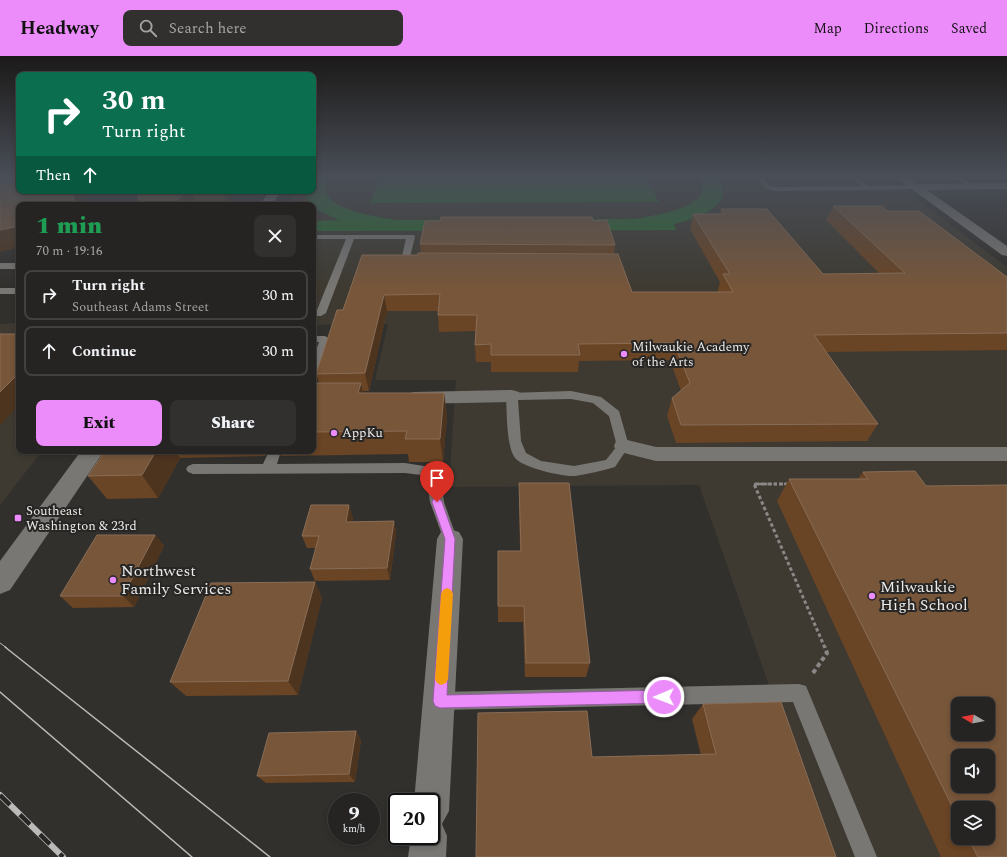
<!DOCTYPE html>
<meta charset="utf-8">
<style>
body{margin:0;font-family:Spectral,serif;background:#32302f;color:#f1f3f6;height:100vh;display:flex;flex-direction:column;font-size:15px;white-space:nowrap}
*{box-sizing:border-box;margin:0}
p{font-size:13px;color:#a4a4a5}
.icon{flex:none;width:22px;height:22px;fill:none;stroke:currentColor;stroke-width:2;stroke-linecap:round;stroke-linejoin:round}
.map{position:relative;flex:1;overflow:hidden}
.details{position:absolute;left:16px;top:146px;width:300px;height:252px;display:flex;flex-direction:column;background:#262422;border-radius:8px;box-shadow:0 2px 6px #0003,0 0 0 1px #424140}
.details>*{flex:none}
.banner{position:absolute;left:16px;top:16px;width:300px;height:122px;border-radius:8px;box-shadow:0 2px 6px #0003,0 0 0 1px #424140;background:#0b6e4f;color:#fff;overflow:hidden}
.needle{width:26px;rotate:279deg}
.fabs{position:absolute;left:951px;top:641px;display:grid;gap:8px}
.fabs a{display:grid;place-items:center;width:44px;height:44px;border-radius:8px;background:#262422;box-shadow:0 2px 6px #0003,0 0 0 1px #424140;font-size:20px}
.speed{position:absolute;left:328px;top:737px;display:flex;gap:8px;font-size:20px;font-weight:700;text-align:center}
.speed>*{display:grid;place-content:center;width:52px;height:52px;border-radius:50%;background:#262422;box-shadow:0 2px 6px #0003,0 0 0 1px #424140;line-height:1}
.speed small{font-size:10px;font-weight:400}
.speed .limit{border:2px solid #111;border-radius:6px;background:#fff;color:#111}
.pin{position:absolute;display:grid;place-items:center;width:34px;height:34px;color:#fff;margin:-41px -17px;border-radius:50% 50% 50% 0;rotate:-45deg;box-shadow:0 0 4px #0007}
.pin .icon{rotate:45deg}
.me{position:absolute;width:44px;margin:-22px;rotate:269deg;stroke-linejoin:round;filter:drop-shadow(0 0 3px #0008)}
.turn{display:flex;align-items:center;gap:14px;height:84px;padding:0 20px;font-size:18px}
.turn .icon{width:52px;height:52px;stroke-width:2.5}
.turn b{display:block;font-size:28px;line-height:34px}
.then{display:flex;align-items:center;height:38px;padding:0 20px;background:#0003;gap:8px;font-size:15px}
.round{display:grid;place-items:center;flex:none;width:42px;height:42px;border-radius:8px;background:#32302f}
.summary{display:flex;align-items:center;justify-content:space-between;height:68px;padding:0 20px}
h1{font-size:24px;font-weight:800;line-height:30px;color:#1e9e55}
.primary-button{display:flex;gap:8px;margin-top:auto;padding:8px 20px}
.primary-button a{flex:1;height:46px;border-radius:8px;background:#ec8cfb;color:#111;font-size:16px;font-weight:800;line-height:46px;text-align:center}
.primary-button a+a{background:#32302f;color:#f1f3f6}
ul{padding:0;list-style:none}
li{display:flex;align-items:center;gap:12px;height:50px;margin:0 8px 6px;padding:0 12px;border:2px solid #424140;border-radius:8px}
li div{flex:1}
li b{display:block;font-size:15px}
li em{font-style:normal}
header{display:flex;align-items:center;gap:24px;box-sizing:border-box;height:56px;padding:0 20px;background:#ec8cfb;color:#111}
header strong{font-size:19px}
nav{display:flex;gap:22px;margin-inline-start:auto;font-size:14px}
.search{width:280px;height:36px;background:#32302f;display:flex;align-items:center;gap:10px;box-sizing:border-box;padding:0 14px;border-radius:8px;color:#a4a4a5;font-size:15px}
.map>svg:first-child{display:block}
</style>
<header>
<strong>Headway</strong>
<div class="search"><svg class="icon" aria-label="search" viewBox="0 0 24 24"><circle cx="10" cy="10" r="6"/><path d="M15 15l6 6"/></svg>Search here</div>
<nav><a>Map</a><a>Directions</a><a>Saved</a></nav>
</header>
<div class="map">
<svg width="1007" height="801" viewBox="0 0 1007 801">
<rect width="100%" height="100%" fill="#32302d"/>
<!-- built -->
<g fill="#3e3a31" fill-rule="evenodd">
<path d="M 313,120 L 886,120 L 1007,211 L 1007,801 L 829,801 L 699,429 L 449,431 L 456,324 L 375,324 L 388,268 L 313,269 L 313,149 L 288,149 L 297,135 L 313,135 ZM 958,648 L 988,648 L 988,678 L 958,678 ZM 958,700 L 988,700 L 988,730 L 958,730 ZM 958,752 L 988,752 L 988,782 L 958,782 Z"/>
<path d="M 917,120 L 1007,120 L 1007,124 L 931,126 L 922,124 Z"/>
<path d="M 19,267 L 19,395 L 42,395 L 0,449 L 0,268 Z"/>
</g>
<!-- green -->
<g fill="#2a6a30">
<path d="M 313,120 L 330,120 C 305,152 383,162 400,164 L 632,163 C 649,161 722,151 697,120 L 717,120 C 741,148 694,164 674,168 L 676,174 L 313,175 L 313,165 L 339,164 L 314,152 C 312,146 305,144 304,135 L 313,135 Z"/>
<path d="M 381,120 L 645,120 L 659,146 L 370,147 Z"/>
</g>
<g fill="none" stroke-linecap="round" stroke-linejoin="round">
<!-- path-far2 -->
<path stroke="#8a8886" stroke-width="2.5" stroke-dasharray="3 2" stroke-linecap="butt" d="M 754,428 L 789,428"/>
<!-- path-far1 -->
<path stroke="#8a8886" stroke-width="3" stroke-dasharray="3.5 2.5" stroke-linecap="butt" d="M 789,428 L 754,428 L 825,592"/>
<!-- path -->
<path stroke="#8a8886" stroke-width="4" stroke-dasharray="4.5 3" stroke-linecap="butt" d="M 813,617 L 827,597 L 825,591"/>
<!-- service -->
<g fill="#797774" fill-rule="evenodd">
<path d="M 755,120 L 762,120 L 769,130 L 775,131 L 861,130 L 849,120 L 856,120 L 869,130 L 915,129 L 918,131 L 915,133 L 775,135 L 765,132 Z"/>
<path d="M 951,120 L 959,120 L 975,130 L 970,131 Z"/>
<path d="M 313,179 L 414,179 L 415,181 L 409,205 L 415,206 L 416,208 C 413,212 403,212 400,208 L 406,183 L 354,183 L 326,257 L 321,260 L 313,260 L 313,254 L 317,254 L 346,183 L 313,183 Z"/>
<rect x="0" y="207" width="19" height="6"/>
<rect x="0" y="232" width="19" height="6"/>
<path d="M 313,280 L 325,280 L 330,283 L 319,320 L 317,322 L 313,323 L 313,303 L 319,286 L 313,286 Z"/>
<path d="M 571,335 L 601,341 L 619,355 L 629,390 L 615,411 C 602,415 588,418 575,420 C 563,421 525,412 516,403 C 506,393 507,354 506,340 L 508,337 ZM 571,343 L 593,347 L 609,360 L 617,390 L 606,404 L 574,410 L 541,405 L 526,397 L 521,385 L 518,344 Z"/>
<path d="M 269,395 L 281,395 L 277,408 L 405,407 L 430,411 L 441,423 L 444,446 L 457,483 L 455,487 L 450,489 L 445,487 L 430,446 L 427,425 L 421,419 L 405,417 L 193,418 L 188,416 L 186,413 L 188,410 L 193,408 L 263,408 Z"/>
<path d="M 799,628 L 806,630 L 877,801 L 855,801 L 793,646 L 440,654 L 433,652 L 431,645 L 433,638 L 440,636 Z"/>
</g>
<!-- pedestrian -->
<path fill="#797774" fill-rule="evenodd" d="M 623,383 L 656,391 L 1007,391 L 1007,405 L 656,405 L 616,395 L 614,390 L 616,385 Z"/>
<!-- minor -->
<g fill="#797774" fill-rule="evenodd">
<path d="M 894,120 L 907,120 L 917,128 L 1007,127 L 1007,133 L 927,134 L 1007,190 L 1007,200 L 1002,199 Z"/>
<path d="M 512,334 L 519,336 L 522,340 L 519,344 L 512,346 L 414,348 L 407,346 L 404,342 L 407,338 L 414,336 Z"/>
<path d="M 450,473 L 459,476 L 463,483 L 449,755 L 442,768 L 447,780 L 446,801 L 408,801 L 411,780 L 431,780 L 431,746 L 414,746 L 437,483 L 441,476 Z"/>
</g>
<!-- tertiary -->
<g fill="#797774" fill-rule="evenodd">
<path d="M 269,135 L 281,135 L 272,149 L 260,149 Z"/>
<path d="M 81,395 L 104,395 L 10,534 L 0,538 L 0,505 Z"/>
</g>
<!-- tram-far1 -->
<path stroke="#bbbab8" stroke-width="1" d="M 0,587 L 7,592"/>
<!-- tram -->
<g stroke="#bbbab8" stroke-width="1.5">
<path d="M 5,591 L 270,801"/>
<path d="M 0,636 L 192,801"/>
</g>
<!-- rail casing -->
<g stroke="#bbbab8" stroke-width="6">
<path id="rail" d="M 0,739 L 63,801"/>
</g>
<!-- rail -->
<use href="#rail" stroke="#282624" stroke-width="4.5" stroke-dasharray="14" stroke-linecap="butt"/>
</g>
<!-- wall -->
<g fill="#694425" fill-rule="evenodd">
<path d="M 136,135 L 235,135 L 226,146 L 196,146 L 193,149 L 141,149 Z"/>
<path d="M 833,150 L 888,155 L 1007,221 L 1007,294 L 826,296 L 878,368 L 867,385 L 676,387 L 667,360 L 672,342 L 681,335 L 670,304 L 579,305 L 578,316 L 491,316 L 491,306 L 476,306 L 475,289 L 476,275 L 439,276 L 438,259 L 438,255 L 387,255 L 369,335 L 362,335 L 363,337 L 444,337 L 447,360 L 443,406 L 409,406 L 408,398 L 281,400 L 279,395 L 313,395 L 313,327 L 319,327 L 316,318 L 343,254 L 421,197 L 420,188 L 593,165 L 615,189 L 614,198 L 632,236 L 718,236 L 718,234 L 720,226 L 690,173 L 693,158 L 719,158 L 721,153 L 823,218 L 880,218 L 826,164 Z"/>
<path d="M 105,395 L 268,395 L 265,400 L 180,402 L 158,442 L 107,443 L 88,420 Z"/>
<path d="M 863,416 L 926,430 L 1007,801 L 941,801 L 777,445 L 789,423 L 858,423 ZM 958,752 L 988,782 L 958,782 Z"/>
<path d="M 519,427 L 590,607 L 586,621 L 525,621 L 523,566 L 498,566 L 498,550 L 520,495 L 519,445 Z"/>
<path d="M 353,461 L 352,466 L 394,465 L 396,477 L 390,524 L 315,525 L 310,513 L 316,492 L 307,492 L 302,480 Z"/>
<path d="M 155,479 L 164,490 L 134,551 L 73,552 L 60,540 Z"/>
<path d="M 315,526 L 322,542 L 298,639 L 186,640 L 170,626 Z"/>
<path d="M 703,648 L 836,801 L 476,801 L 592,701 L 701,699 L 692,663 Z"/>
<path d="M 356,675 L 361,684 L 355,726 L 266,727 L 257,720 Z"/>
</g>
<!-- shaded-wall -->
<g fill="#4d341f">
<path d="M 73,135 L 79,135 L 81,138 L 82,149 L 74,149 Z"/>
<path d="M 187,135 L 191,135 L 196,146 L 193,149 L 162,149 Z"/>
<path d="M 222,135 L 235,135 L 226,146 Z"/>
<path d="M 19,170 L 19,191 L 0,196 L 0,174 Z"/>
<path d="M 384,239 L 387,255 L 369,335 L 365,317 Z"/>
<path d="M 19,317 L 19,349 L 0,370 L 0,336 Z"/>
<path d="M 361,327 L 366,350 L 358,337 Z"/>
<path d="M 444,337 L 447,360 L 443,406 L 440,383 Z"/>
<path d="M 156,395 L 176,395 L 180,402 L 158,442 L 142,419 Z"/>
<path d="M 263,395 L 268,395 L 265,400 Z"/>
<path d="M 349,449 L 353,461 L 350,478 L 346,466 Z"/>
<path d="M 394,465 L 396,477 L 390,524 L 387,512 Z"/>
<path d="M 155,479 L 164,490 L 134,551 L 123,540 Z"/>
<path d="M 315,526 L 322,542 L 298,639 L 288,625 Z"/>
<path d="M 356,675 L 361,684 L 355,726 L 349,718 Z"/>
</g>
<!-- building -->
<g fill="#77563a" stroke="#896d56" fill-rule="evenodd">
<path d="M 0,121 L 19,121 L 19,135 L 73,135 L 74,149 L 19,149 L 19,170 L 0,174 Z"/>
<path d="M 136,135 L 187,135 L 175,146 L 162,149 L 141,149 Z"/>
<path d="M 833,150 L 882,150 L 888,155 L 919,155 L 1007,221 L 1007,277 L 814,279 L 878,368 L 681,369 L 672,342 L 690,327 L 674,287 L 578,288 L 580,299 L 491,299 L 491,288 L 475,289 L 477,259 L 438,259 L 440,238 L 384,239 L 365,317 L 316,318 L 337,254 L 343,254 L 362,199 L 418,199 L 418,197 L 618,198 L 632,236 L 733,236 L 723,218 L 730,218 L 693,158 L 725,158 L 721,153 L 767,153 L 823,218 L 905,217 Z"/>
<path d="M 441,161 L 592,161 L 593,165 L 607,164 L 615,189 L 420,188 L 425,165 L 440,165 Z"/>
<path d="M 0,278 L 19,278 L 19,317 L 0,336 Z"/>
<path d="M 313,327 L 361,327 L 358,337 L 444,337 L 440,383 L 405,383 L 407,375 L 313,376 Z"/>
<path d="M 105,395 L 156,395 L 142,419 L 88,420 Z"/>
<path d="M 915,415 L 926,430 L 1007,429 L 1007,801 L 978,801 L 968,782 L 988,782 L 988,752 L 958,752 L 958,762 L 789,423 L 868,423 L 863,416 ZM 958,648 L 988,648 L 988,678 L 958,678 ZM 958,700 L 988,700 L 988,730 L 958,730 Z"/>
<path d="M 519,427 L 569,427 L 590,607 L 526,607 L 524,550 L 498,550 L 498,495 L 521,495 Z"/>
<path d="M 311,449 L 349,449 L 346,466 L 394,465 L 387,512 L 310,513 L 319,480 L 302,480 Z"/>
<path d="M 97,479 L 155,479 L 123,540 L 60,540 Z"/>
<path d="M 315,526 L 288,625 L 170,626 L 211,527 Z"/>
<path d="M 781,646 L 836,801 L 476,801 L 478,657 L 587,655 L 592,701 L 716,698 L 703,648 Z"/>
<path d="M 356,675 L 349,718 L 257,720 L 269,677 Z"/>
</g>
<!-- sky -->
<linearGradient id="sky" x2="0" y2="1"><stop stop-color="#1c1a19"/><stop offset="0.52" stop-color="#494e57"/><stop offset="1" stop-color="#494e57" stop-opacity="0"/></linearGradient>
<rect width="1007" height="232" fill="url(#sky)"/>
<!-- route -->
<path fill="#ec8cfb" stroke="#995ba3" d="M 437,442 L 440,443 L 442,446 L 455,483 L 447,639 L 664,634 L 669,636 L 671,641 L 669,645 L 664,647 L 440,652 L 435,650 L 433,645 L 445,483 L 432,446 L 433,443 Z"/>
<!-- slow -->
<path fill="#f59e0b" d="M 447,532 L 451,534 L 453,538 L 448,623 L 446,627 L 441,629 L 437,627 L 435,623 L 441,538 L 443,534 Z"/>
<!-- markers -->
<g fill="#ec8cfb" stroke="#282624" stroke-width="1.5">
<circle cx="624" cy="298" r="4"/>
<circle cx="334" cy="377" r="4"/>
<rect x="14" y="458" width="8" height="8" rx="2"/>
<circle cx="113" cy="524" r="4"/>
<circle cx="872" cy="540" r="4"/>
</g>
<g text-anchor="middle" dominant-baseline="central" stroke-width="4" stroke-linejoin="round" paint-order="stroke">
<!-- poi labels -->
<g font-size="13" fill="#ecebea" stroke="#282624" text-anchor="start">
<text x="632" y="291">Milwaukie Academy<tspan x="632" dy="15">of the Arts</tspan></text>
<text x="342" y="377">AppKu</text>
<text x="26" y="455">Southeast<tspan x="26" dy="15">Washington &amp; 23rd</tspan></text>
</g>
<!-- near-poi labels -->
<g font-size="16" fill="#ecebea" stroke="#282624" text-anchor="start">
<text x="121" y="515">Northwest<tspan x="121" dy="18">Family Services</tspan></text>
<text x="880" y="531">Milwaukie<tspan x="880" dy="18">High School</tspan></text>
</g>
</g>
</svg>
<div class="fabs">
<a><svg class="needle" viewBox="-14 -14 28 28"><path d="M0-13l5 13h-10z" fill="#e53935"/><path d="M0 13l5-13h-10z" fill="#a4a4a5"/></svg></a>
<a><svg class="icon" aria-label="sound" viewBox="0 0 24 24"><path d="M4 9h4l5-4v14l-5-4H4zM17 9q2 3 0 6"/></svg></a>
<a><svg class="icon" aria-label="layers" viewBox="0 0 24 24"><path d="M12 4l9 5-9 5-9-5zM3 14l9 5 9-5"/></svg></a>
</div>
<div class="speed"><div>9<small>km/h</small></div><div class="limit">20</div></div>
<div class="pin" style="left:437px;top:446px;background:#d93025"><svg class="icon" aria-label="arrive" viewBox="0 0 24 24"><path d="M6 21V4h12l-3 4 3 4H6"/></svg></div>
<svg class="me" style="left:664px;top:641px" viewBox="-20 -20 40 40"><circle r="17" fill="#ec8cfb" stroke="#fff" stroke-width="3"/><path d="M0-11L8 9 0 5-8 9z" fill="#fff"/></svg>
<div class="banner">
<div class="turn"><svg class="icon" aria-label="right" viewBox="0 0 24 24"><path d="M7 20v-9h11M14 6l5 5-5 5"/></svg><div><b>30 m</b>Turn right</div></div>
<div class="then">Then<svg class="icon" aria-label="ahead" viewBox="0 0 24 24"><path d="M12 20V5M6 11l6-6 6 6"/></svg></div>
</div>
<section class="details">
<div class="summary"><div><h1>1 min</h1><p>70 m · 19:16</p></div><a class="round"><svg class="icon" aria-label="close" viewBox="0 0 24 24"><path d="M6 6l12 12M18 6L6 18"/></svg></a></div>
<ul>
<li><svg class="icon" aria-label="right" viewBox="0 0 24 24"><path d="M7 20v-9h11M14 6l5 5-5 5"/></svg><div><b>Turn right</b><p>Southeast Adams Street</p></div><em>30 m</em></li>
<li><svg class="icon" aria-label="ahead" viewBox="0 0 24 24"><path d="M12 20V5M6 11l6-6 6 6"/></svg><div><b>Continue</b></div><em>30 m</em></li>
</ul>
<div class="primary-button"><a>Exit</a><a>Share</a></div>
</section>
</div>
